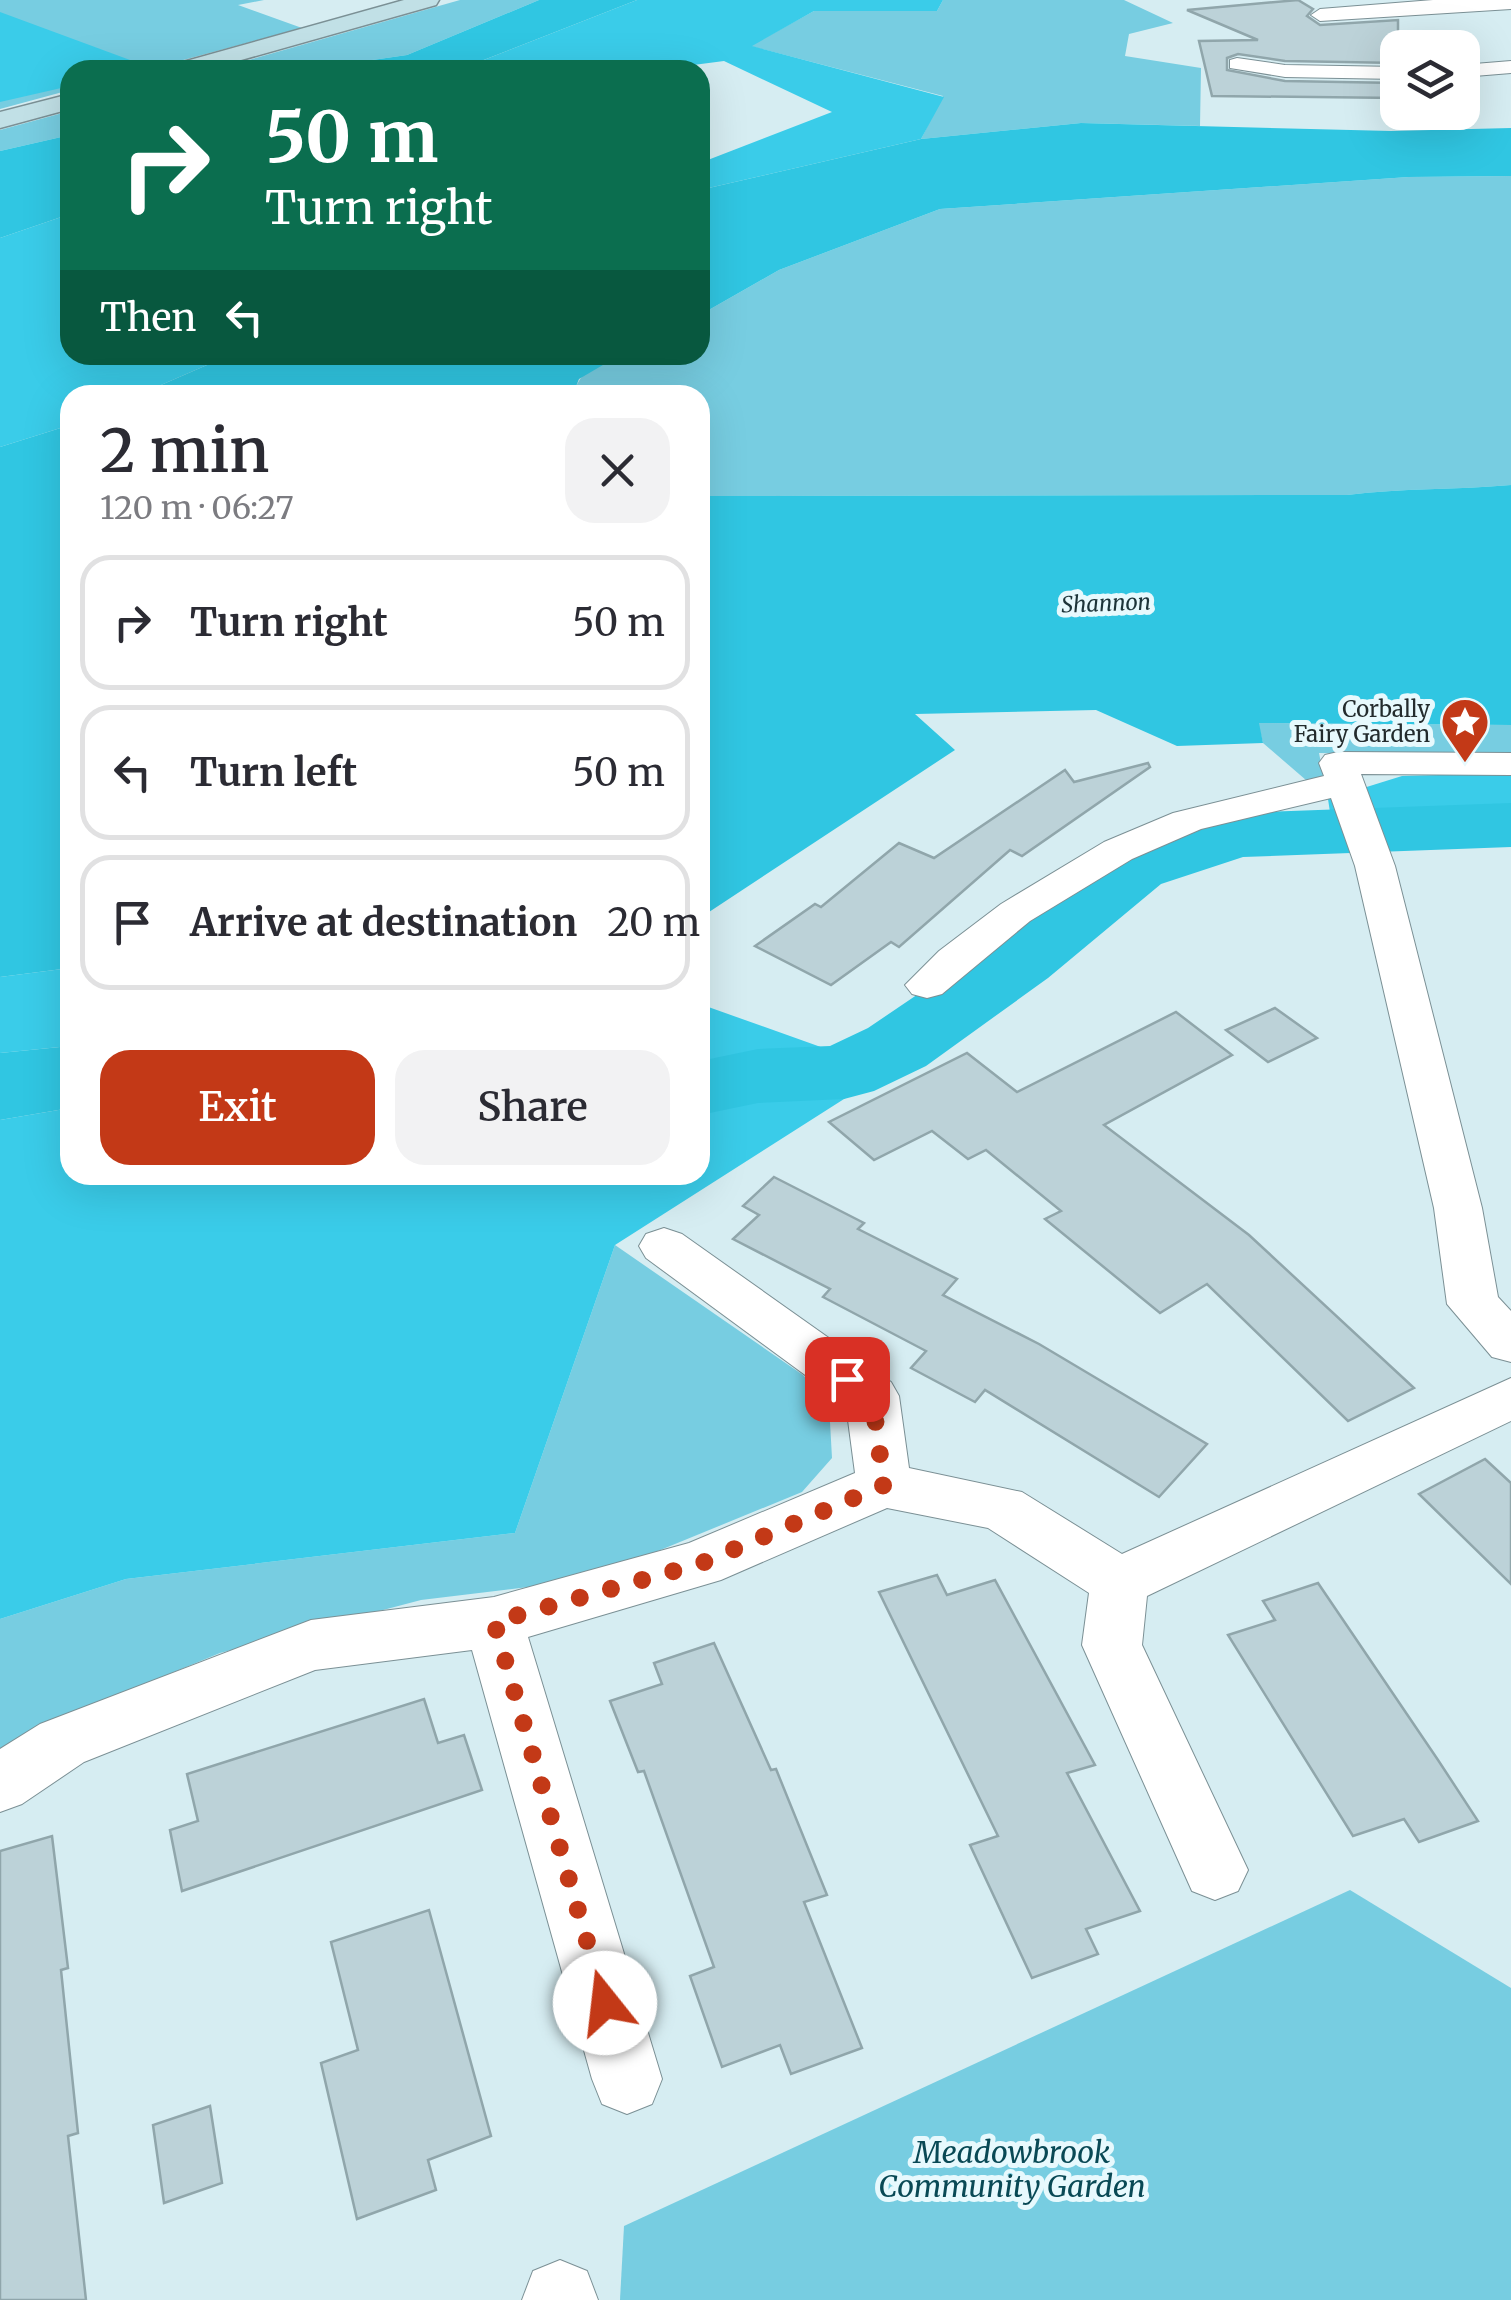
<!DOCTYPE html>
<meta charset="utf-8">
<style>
body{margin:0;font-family:Merriweather,serif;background:#f2f2f3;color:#2b2b33;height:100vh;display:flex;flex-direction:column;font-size:38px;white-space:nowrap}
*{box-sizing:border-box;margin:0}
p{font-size:32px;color:#7c7c81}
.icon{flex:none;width:55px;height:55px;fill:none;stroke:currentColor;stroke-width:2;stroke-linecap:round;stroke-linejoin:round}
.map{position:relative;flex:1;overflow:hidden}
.drawer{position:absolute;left:60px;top:385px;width:650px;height:800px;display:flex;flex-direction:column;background:#fff;border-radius:30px;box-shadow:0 10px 40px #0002}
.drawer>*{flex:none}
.top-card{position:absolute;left:60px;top:60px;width:650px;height:305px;border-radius:30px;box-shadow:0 10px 40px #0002;background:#0b6e4f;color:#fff;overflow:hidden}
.fabs{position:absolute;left:1380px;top:30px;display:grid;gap:20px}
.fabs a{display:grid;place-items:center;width:100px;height:100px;border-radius:20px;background:#fff;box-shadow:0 10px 40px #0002;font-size:50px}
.pin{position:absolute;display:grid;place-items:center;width:85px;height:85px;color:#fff;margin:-42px;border-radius:20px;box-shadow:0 5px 15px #0006}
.me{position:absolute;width:110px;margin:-55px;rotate:344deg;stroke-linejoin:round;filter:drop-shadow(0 0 8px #0008)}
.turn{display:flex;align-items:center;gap:35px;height:210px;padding:0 40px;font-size:45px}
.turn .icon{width:130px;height:130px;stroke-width:2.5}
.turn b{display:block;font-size:70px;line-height:85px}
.then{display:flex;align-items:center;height:95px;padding:0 40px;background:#0003;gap:20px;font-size:38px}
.round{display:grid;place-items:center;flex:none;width:105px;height:105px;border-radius:30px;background:#f2f2f3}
.summary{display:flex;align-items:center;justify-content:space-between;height:170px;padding:0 40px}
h1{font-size:60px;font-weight:600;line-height:75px}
.primary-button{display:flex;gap:20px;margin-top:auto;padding:20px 40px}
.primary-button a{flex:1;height:115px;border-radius:30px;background:#c33917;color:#fff;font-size:40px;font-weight:600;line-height:115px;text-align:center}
.primary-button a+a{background:#f2f2f3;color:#2b2b33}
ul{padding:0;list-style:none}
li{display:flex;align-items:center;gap:30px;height:135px;margin:0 20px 15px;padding:0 20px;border:5px solid #e1e1e2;border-radius:30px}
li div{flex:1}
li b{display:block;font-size:38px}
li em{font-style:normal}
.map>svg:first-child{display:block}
</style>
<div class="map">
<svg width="1511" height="2300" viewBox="0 0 1511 2300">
<rect width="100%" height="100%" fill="#d6edf2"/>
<!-- green -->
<g fill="#77cde1">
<path d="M 0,0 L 264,0 L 238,5 L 302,28 L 146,70 L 70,70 L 70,90 L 0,109 Z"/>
<path d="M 460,0 L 539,0 L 407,55 L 303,70 L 214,70 Z"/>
<path d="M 943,0 L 1124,0 L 1173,23 L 1129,34 L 1125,56 L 1201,68 L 1200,126 L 1081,123 L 921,139 L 943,96 L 750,46 L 814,11 L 937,11 Z"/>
<path d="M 70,111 L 70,135 L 0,151 L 0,130 Z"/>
<path d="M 1511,176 L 1511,485 C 1456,490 1401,488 1347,495 L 700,496 L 700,395 L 560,395 L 575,389 C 591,346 663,355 700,355 L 700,315 L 779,270 L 940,209 L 1409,177 Z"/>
<path d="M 1258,723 L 1511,725 L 1511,756 L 1319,753 L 1328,799 L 1263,743 Z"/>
<path d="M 615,1245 L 803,1375 L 829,1404 L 832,1458 L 802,1492 L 614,1569 L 561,1583 L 421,1600 L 220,1653 L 53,1722 L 0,1756 L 0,1619 L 126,1579 L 515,1533 Z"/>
<path d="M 1350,1890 L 1511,1988 L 1511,2300 L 620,2300 L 624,2226 Z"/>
</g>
<!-- forest -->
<g fill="#3acce9">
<path d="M 637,0 L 943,0 L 937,11 L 814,11 L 752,46 L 944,97 L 921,139 L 700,190 L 700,163 L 832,112 L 724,61 L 655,70 L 458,70 Z"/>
<path d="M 0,12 L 149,67 L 70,70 L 70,86 L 0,102 Z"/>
<path d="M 70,214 L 70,355 L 230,355 L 138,395 L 70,395 L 70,425 L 0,447 L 0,238 Z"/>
<path d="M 1511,773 L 1511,837 L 1335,845 L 1328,799 L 1402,776 Z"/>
<path d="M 70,968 L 70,1046 L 0,1053 L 0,977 Z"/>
<path d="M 700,1004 L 888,1071 L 615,1245 L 515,1533 L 126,1579 L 0,1619 L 0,1120 L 70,1108 L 70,1175 L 700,1175 Z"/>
</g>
<!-- water -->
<g fill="#30c6e2">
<path d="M 539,0 L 637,0 L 458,70 L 303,70 L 407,55 Z"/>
<path d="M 1081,123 L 1391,131 L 1511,128 L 1511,176 L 1409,177 L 940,209 L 779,270 L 700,315 L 700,190 L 921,139 Z"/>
<path d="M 70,135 L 70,214 L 0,238 L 0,151 Z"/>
<path d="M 230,355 L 620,355 L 579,379 L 575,389 L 560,395 L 138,395 Z"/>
<path d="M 70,425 L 70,968 L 0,977 L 0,447 Z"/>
<path d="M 1511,485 L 1511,725 L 1259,723 L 1263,743 L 1177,746 L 1096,710 L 915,714 L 955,750 L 706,914 L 700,913 L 700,496 L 1347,495 C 1401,488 1456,490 1511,485 Z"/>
<path d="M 70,1046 L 70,1108 L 0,1120 L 0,1053 Z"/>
</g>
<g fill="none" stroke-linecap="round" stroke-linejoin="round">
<!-- river -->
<path fill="#30c6e2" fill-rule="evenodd" d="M 1511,803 L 1511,847 L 1243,857 L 1161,884 L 1048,978 L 926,1066 L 874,1091 L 844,1099 L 758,1103 L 700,1115 L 700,1061 L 758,1049 L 830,1046 L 868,1028 L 992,944 L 1109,852 L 1210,820 L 1236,813 Z"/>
</g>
<!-- building -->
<g fill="#bcd2d8" stroke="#90a6ab" stroke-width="2.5">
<path d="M 1298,0 L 1313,9 L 1307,16 L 1320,25 L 1398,20 L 1398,63 L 1285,61 L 1238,54 L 1227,58 L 1227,70 L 1285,81 L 1398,83 L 1398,98 L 1212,96 L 1199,41 L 1258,40 L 1187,10 Z"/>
<path d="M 1148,763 L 1150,767 L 1022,856 L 1010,850 L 899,947 L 891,942 L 831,985 L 755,946 L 815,904 L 821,907 L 899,843 L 934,858 L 1065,770 L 1074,782 Z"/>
<path d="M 1275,1008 L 1317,1038 L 1268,1062 L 1226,1030 Z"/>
<path d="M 1176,1012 L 1232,1055 L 1104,1125 L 1249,1235 L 1414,1388 L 1348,1421 L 1207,1284 L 1160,1313 L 1045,1219 L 1061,1211 L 986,1150 L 968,1159 L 932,1131 L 874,1160 L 829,1122 L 967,1053 L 1017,1092 Z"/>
<path d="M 774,1177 L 864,1223 L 858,1229 L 957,1279 L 943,1295 L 1039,1344 L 1207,1444 L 1159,1497 L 985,1390 L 975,1402 L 911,1368 L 926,1351 L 823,1297 L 830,1289 L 733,1239 L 759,1215 L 743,1206 Z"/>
<path d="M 1485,1459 L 1511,1483 L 1511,1584 L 1419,1494 Z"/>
<path d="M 937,1575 L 947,1595 L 995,1580 L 1095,1765 L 1067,1773 L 1140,1911 L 1086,1929 L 1098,1954 L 1032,1978 L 970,1845 L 998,1836 L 879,1592 Z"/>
<path d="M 1318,1583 L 1438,1760 L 1478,1821 L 1419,1842 L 1404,1819 L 1353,1836 L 1228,1635 L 1275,1620 L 1263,1601 Z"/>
<path d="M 714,1643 L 771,1770 L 776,1769 L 827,1895 L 804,1902 L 862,2048 L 791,2074 L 780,2045 L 722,2067 L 690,1976 L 714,1967 L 644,1771 L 638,1772 L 610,1701 L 662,1684 L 654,1663 Z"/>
<path d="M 424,1699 L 438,1743 L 464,1735 L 482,1790 L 182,1891 L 170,1830 L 198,1821 L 187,1774 Z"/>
<path d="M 52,1836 L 68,1968 L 61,1970 L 78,2133 L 68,2136 L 86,2300 L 0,2300 L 0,1851 Z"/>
<path d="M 429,1910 L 491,2136 L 428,2160 L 436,2190 L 357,2219 L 321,2063 L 358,2050 L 331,1942 Z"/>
<path d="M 210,2106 L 222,2183 L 164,2203 L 153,2125 Z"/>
</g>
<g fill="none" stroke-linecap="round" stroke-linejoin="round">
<!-- minor casing -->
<g stroke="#7b9095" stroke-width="2">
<g id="minor">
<path d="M 1433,0 L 1511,0 L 1511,9 L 1320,21 L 1311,15 L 1320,9 Z"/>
<path d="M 1237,58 L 1285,65 L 1398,67 L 1398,79 L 1285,77 L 1230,68 L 1230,60 Z"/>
<path d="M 1511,61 L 1511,73 L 1462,77 L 1462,65 Z"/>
<path d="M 1338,752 L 1511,753 L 1511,775 L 1361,774 L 1395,866 L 1482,1208 L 1498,1297 L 1511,1311 L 1511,1362 L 1492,1357 L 1447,1304 L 1434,1208 L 1355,866 L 1331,798 L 1201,829 L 1132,859 L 1030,921 L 942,994 L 927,998 L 912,994 L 905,985 L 939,951 L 1001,904 L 1104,842 L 1173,813 L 1324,776 L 1319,763 L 1325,755 Z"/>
<path d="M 664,1228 L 682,1234 L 891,1382 L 899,1396 L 909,1468 L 1022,1492 L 1122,1554 L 1511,1378 L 1511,1421 L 1147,1596 L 1142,1645 L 1248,1870 L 1238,1891 L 1215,1900 L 1192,1891 L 1082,1645 L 1089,1593 L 988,1528 L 887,1508 L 721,1580 L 528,1637 L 662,2079 L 652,2104 L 627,2114 L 602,2104 L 592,2079 L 472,1650 L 315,1670 L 84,1762 L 22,1804 L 0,1812 L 0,1749 L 40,1724 L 311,1620 L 494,1597 L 689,1543 L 855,1473 L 846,1405 L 646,1258 L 639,1246 L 646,1234 Z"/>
<path d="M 560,2260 L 587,2271 L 598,2300 L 522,2300 L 533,2271 Z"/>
</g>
</g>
<!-- secondary casing -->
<g stroke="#7b9095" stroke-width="3">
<g id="secondary">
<path d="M 404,0 L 439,0 L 436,5 L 206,70 L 168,70 L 172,65 Z"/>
<path d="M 70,94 L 70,109 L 0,128 L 0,112 Z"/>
</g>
</g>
<!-- minor -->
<use href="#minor" fill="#fff" fill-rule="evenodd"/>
<!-- secondary -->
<use href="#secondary" fill="#c1e0e6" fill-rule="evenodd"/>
</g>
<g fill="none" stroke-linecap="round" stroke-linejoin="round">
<!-- route -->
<path stroke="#c33917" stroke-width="18" stroke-dasharray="0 32.4" d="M 605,2003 L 494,1622 L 702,1563 L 884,1485 L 872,1396 L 847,1379"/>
</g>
<!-- icons -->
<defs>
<g id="sight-pin" transform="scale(2.5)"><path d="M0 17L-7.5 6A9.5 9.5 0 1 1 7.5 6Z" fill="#c33917" stroke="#e7f9fd"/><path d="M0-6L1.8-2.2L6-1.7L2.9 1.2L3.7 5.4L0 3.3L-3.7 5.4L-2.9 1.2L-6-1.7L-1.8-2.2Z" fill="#fff"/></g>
</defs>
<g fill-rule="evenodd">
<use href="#sight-pin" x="1465" y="722"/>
</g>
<g text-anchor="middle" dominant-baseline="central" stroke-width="10" stroke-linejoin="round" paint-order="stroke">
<!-- far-water labels -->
<g font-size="22" font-style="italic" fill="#1d3439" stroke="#e7f9fd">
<text transform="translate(1106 603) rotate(-2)">Shannon</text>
</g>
<!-- far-poi labels -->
<g font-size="22" fill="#232b2d" stroke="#e7f9fd" text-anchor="end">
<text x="1430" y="709">Corbally<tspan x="1430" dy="25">Fairy Garden</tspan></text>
</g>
<!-- near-park labels -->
<g font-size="30" font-style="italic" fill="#094955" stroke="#e7f9fd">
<text x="1012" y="2152">Meadowbrook<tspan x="1012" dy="34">Community Garden</tspan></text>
</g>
</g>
</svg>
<div class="fabs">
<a><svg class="icon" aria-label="layers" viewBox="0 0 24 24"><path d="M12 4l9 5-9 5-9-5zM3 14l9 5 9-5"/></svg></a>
</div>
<div class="pin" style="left:847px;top:1379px;background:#d93025"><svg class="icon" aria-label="arrive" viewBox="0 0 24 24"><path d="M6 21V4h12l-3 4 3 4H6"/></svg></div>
<svg class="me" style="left:605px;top:2003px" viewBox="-20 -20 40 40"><circle r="19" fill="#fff"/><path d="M0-13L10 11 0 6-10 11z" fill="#c33917"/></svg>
<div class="top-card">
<div class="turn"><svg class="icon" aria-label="right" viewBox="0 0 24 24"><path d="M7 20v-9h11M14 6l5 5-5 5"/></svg><div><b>50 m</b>Turn right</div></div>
<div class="then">Then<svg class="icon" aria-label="left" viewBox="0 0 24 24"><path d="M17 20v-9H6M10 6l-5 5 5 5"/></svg></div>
</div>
<section class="drawer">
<div class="summary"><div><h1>2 min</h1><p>120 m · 06:27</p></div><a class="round"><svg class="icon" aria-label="close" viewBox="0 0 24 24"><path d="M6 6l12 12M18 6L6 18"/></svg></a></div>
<ul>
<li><svg class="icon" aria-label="right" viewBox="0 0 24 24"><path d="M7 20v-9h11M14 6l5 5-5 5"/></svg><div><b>Turn right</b></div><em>50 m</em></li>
<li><svg class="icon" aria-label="left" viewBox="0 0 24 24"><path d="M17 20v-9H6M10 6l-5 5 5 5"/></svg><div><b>Turn left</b></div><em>50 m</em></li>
<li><svg class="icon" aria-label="arrive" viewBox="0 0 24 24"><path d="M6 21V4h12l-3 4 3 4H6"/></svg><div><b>Arrive at destination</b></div><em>20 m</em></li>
</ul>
<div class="primary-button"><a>Exit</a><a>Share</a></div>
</section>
</div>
